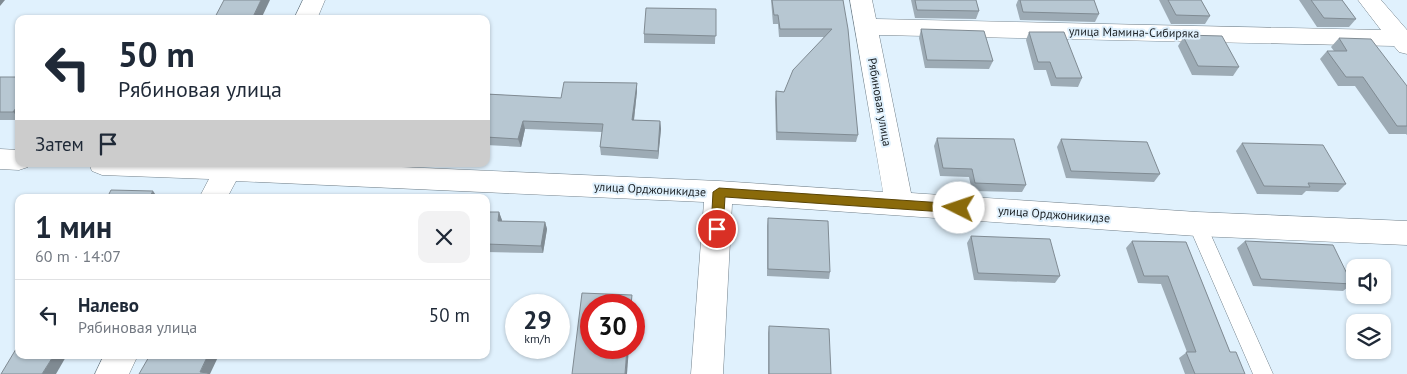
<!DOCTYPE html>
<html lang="ru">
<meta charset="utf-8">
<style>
body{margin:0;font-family:"PT Sans",sans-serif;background:#f2f2f3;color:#1f2937;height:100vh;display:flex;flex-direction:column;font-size:19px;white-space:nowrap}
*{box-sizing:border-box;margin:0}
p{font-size:16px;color:#747a83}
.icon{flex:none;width:28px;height:28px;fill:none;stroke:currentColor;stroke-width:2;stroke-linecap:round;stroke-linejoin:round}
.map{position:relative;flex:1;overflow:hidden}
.drawer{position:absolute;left:15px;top:194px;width:475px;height:165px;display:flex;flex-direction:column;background:#fff;border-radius:10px;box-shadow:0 1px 4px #0004}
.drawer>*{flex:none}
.banner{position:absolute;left:15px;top:15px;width:475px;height:152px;border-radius:10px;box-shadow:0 1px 4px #0004;background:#fff;color:#1f2937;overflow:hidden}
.controls{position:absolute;left:1346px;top:259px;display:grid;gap:10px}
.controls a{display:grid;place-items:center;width:45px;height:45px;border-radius:10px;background:#fff;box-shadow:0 1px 4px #0004;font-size:25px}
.speed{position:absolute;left:505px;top:294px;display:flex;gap:10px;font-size:25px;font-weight:700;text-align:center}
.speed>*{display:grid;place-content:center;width:65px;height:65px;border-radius:50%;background:#fff;box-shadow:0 1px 4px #0004;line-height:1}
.speed small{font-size:12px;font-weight:400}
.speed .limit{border:8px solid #d22;background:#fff;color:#111}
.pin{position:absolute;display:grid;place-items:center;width:42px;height:42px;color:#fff;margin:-21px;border:2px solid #fff;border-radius:50%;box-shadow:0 1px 5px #0007}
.me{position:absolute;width:55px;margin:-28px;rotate:274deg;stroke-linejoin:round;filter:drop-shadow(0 0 4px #0008)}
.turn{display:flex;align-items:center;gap:18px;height:105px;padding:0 20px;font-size:22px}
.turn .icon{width:65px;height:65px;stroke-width:2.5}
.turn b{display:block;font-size:35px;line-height:42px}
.then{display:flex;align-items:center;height:48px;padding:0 20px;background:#0003;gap:10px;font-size:19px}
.round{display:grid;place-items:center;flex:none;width:52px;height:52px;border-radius:10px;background:#f2f2f3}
.head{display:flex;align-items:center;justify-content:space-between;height:85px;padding:0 20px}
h1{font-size:30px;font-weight:700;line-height:38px}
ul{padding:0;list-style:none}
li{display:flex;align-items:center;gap:15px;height:70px;padding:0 20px;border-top:1px solid #e0e1e3}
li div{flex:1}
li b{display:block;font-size:19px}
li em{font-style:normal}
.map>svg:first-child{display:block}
</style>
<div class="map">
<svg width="1407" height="374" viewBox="0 0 1407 374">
<rect width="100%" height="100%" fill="#e0f1fd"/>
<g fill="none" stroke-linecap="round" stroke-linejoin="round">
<!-- service casing -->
<g stroke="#72818b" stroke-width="1">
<path id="service" d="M 1197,217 L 1203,219 L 1206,224 L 1273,374 L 1253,374 L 1188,224 L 1191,219 Z"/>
</g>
<!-- minor casing -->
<g stroke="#72818b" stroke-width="1">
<g id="minor">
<path d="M 303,0 L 325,0 L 317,19 L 294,19 Z"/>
<path d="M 850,0 L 872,0 L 876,19 L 1381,30 L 1358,0 L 1381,0 L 1407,30 L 1407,54 L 1399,52 L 1394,46 L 879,35 L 911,193 L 1197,212 L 1407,221 L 1407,245 L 1197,236 L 732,204 L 723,374 L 691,374 L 704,202 L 236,181 L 227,198 L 199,198 L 209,179 L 102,175 L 92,171 L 89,164 L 333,164 L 719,181 L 883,192 Z"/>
<path d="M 0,149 L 19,150 L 19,164 L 30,164 L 28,167 L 19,170 L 0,169 Z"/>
<path d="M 104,355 L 138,355 L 129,374 L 95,374 Z"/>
</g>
</g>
<!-- service -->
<use href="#service" fill="#fff" fill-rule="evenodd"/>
<!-- minor -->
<use href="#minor" fill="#fff" fill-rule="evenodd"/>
</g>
<!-- wall -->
<g fill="#9dabb5">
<path d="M 771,0 L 843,0 L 858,135 L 856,142 L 776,140 L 775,99 L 776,91 L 784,92 L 824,37 L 779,37 L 778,24 L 773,24 Z"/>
<path d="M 911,0 L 976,0 L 979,11 L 976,19 L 915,18 Z"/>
<path d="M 1018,0 L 1094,0 L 1099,14 L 1095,22 L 1020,20 L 1016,5 Z"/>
<path d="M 1159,0 L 1201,0 L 1210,16 L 1205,24 L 1171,24 Z"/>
<path d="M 1299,0 L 1342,0 L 1356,19 L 1349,27 L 1317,27 Z"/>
<path d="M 716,9 L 715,44 L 644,43 L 644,34 Z"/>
<path d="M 921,29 L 993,61 L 989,69 L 925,68 L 919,38 Z"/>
<path d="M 1029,32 L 1082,78 L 1078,87 L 1051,86 L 1046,70 L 1034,70 L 1026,40 Z"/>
<path d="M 1185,35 L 1239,67 L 1233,76 L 1192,75 L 1178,46 Z"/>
<path d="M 1339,38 L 1407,86 L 1407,135 L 1406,134 L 1389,134 L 1355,86 L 1338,86 L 1320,59 L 1327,51 L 1334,51 L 1331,47 Z"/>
<rect x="0" y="77" width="19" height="43"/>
<path d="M 637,83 L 637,91 L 634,120 L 660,121 L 661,129 L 658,159 L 601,155 L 600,147 L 602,132 L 525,129 L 521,147 L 486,145 L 486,94 L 561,98 Z"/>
<path d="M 937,138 L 1026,185 L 1022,192 L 972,191 L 969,177 L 940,176 L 934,146 Z"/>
<path d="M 1061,139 L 1160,174 L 1154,182 L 1066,178 L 1057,147 Z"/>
<path d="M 1242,143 L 1346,184 L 1338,192 L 1306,191 L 1302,195 L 1257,194 L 1236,151 Z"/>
<path d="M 486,212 L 499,212 L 502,221 L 545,222 L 547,229 L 543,253 L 486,252 Z"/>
<path d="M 768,218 L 830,272 L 829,279 L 767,276 L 767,226 Z"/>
<path d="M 971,236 L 1060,276 L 1055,283 L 974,280 L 967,243 Z"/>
<path d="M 1132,241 L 1186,242 L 1230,352 L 1245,374 L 1185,374 L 1179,358 L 1187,352 L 1161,284 L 1138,283 L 1126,248 Z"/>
<path d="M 1245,241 L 1352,284 L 1343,291 L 1253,286 L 1237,248 Z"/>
<path d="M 769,326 L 831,374 L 768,374 L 768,333 Z"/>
</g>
<!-- shaded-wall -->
<g fill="#808b93">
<path d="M 0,0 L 5,0 L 0,6 Z"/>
<path d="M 261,0 L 270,0 L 261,19 L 252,19 Z"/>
<path d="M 637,83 L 637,91 L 633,128 L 632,120 Z"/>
<path d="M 19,104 L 19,118 L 13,112 Z"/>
<path d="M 523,121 L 525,129 L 521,147 L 518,139 Z"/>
<path d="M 660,121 L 661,129 L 658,159 L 658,151 Z"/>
<path d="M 153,191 L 158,198 L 149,198 Z"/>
<path d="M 499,212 L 502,220 L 500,228 L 498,221 Z"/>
<path d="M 545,222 L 547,229 L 543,253 L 541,246 Z"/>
<path d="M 627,348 L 629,348 L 627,374 L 625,374 Z"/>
<path d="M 54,355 L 67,355 L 56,374 L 42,374 Z"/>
<path d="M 208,355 L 219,355 L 210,374 L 203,374 L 200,372 Z"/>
</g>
<!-- building -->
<g fill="#b7c7d2" stroke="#808b93">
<path d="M 224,0 L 261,0 L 252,19 L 214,19 Z"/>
<path d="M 772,0 L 843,0 L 848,29 L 858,135 L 777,132 L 776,91 L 784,92 L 793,70 L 832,29 L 780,29 L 778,15 L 774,15 Z"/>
<path d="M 915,0 L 976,0 L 979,11 L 917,10 Z"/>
<path d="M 1020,0 L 1094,0 L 1099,14 L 1023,12 Z"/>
<path d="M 1168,0 L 1201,0 L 1210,16 L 1176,15 Z"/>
<path d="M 1311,0 L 1342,0 L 1356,19 L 1324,18 Z"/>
<path d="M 646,8 L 716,9 L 716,36 L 644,34 Z"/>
<path d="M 921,29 L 984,31 L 993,61 L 927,60 Z"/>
<path d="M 1029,32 L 1064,32 L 1082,78 L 1056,78 L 1050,62 L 1038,62 Z"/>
<path d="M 1185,35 L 1222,36 L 1239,67 L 1198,66 L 1184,38 L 1187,38 Z"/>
<path d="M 1339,38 L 1371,39 L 1407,86 L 1407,126 L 1397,126 L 1363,77 L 1346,77 L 1327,51 L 1347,51 Z"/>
<path d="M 0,77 L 19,77 L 19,104 L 13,112 L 0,112 Z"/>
<path d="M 564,82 L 637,83 L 632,120 L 660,121 L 658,151 L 600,147 L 603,124 L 523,121 L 518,139 L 486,137 L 486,94 L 561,98 Z"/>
<path d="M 937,138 L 1014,139 L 1026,185 L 975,183 L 972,169 L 943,168 Z"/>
<path d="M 1061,139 L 1147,142 L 1160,174 L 1071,171 Z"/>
<path d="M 1242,143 L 1323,145 L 1346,184 L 1308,183 L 1310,187 L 1264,186 Z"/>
<path d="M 111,190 L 153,191 L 149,198 L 107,198 Z"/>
<path d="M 486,212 L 499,212 L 498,221 L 545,222 L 541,246 L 486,244 Z"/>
<path d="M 768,218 L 828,221 L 830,272 L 768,269 Z"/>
<path d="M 971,236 L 1050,239 L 1060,276 L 978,273 Z"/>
<path d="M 1132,241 L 1186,242 L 1230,352 L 1236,352 L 1245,374 L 1195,374 L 1186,352 L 1196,352 L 1168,276 L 1144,276 Z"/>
<path d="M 1245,241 L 1333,245 L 1352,284 L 1261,279 Z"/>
<path d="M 582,293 L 632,295 L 631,305 L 591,305 L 591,348 L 627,348 L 625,374 L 572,374 Z"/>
<path d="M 769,326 L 829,329 L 831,374 L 769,374 Z"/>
<path d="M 19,344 L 19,355 L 54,355 L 42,374 L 1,374 Z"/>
<path d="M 150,355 L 208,355 L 200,372 L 208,373 L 208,374 L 139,374 Z"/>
</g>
<!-- route -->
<path fill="#8a6a0a" stroke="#5a4506" d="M 719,188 L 959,204 L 963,205 L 965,208 L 963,212 L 959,213 L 725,197 L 723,229 L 721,232 L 713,232 L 711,229 L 713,192 Z"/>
<g text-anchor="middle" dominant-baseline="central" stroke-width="4" stroke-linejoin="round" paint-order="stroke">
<!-- street labels -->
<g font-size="12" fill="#20262a" stroke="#e0f1fd">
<text transform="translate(1134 32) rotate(1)">улица Мамина-Сибиряка</text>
<text transform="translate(880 102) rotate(80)">Рябиновая улица</text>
<text transform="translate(650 189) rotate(3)">улица Орджоникидзе</text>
<text transform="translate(1054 214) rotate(4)">улица Орджоникидзе</text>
</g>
</g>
</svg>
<div class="controls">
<a><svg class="icon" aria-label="sound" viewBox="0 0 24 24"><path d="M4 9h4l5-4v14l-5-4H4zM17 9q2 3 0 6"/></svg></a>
<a><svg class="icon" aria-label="layers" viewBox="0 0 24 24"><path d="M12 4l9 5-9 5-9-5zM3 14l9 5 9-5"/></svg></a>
</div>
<div class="speed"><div>29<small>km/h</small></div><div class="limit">30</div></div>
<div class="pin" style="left:717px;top:229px;background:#d93025"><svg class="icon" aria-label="arrive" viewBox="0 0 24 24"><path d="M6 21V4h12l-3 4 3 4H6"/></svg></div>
<svg class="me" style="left:959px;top:208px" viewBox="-20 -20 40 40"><circle r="19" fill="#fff"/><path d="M0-13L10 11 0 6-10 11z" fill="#8a6a0a"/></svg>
<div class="banner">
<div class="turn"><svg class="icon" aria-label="left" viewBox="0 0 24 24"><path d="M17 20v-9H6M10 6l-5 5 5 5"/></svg><div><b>50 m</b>Рябиновая улица</div></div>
<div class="then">Затем<svg class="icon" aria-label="arrive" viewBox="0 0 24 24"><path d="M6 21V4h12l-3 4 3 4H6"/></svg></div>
</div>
<section class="drawer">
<div class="head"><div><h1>1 мин</h1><p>60 m · 14:07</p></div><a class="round"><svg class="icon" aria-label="close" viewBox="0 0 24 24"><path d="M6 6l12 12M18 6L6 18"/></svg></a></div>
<ul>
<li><svg class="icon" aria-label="left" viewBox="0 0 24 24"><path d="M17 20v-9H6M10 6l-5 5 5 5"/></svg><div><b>Налево</b><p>Рябиновая улица</p></div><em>50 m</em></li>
</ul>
</section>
</div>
